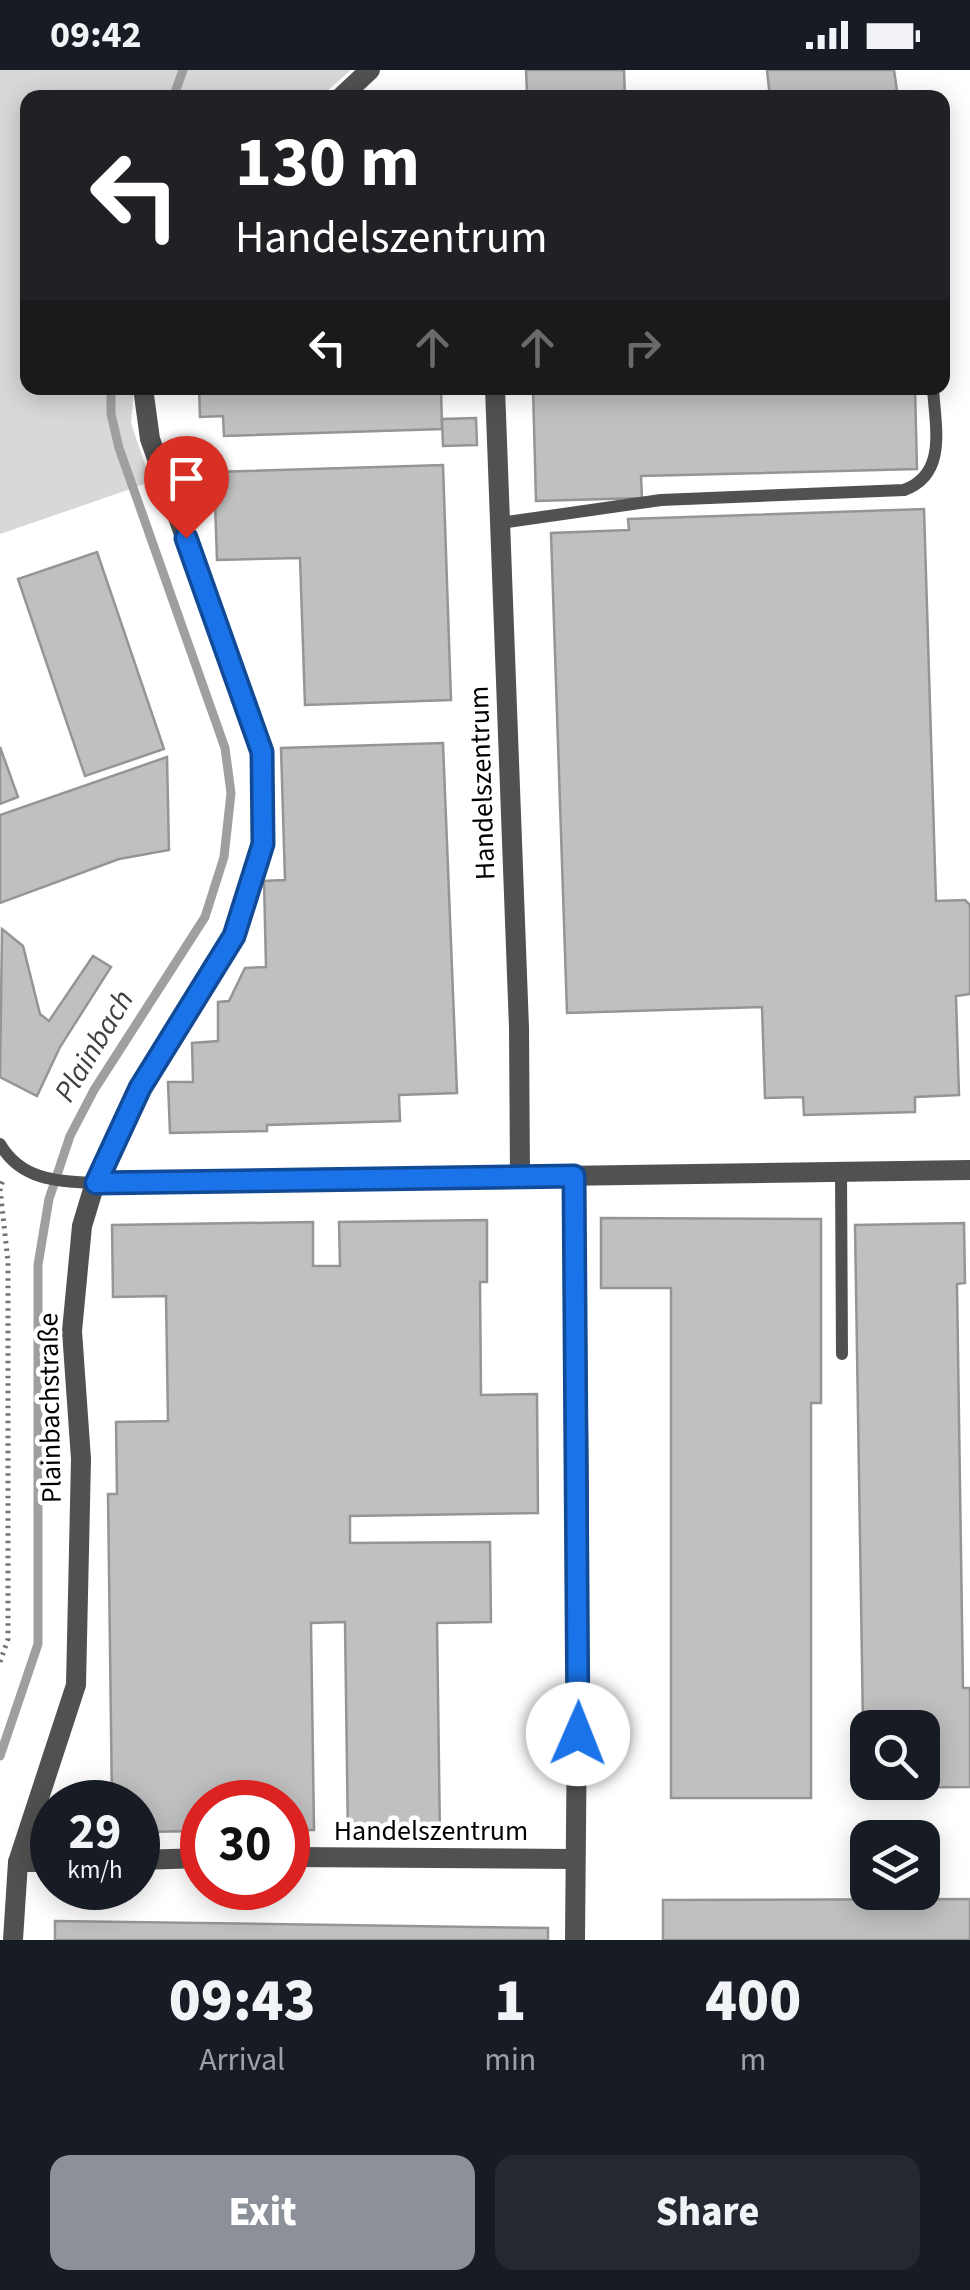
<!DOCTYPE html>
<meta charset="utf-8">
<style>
body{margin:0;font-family:"Source Sans 3",sans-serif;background:#242831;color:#f1f3f6;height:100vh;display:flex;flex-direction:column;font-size:38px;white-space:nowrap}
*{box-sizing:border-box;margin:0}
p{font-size:32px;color:#9ea1a6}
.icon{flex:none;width:55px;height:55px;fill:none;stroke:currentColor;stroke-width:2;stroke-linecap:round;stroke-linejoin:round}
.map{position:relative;height:1870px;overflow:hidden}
.sheet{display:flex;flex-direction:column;background:#171b24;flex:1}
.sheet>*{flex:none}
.banner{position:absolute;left:20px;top:20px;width:930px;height:305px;border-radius:20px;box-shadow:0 5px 25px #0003;background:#202124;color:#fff;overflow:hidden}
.fabs{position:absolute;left:850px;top:1640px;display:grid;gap:20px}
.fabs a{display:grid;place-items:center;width:90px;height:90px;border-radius:20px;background:#171b24;box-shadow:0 5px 25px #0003;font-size:50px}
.speed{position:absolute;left:30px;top:1710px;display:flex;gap:20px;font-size:50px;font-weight:700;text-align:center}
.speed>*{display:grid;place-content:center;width:130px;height:130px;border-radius:50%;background:#171b24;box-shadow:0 5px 25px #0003;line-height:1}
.speed small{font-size:25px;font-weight:400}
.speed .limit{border:15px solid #d22;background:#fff;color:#111}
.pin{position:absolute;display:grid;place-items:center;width:85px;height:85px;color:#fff;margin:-102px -42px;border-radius:50% 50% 50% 0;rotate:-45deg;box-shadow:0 0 10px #0007}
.pin .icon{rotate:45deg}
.me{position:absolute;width:110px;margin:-55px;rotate:1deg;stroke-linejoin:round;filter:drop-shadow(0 0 8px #0008)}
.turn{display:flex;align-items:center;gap:35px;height:210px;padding:0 50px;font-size:45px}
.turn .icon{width:130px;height:130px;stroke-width:2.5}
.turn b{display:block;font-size:70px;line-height:85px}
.lanes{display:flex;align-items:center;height:95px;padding:0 50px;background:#0003;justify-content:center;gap:50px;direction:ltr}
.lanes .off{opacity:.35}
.eta{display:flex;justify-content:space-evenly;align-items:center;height:170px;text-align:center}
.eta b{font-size:60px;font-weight:800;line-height:70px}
.button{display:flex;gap:20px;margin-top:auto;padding:20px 50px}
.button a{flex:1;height:115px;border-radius:20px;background:#8c9099;color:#fff;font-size:40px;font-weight:800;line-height:115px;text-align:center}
.button a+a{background:#242831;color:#f1f3f6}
.status{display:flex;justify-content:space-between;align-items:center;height:70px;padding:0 50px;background:#171b24;direction:ltr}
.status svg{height:28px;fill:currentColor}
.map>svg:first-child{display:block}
</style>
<div class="status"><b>09:42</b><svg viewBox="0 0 49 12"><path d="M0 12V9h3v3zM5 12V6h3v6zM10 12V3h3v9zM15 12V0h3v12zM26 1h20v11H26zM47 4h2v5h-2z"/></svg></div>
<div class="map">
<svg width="970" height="1870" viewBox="0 0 970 1870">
<rect width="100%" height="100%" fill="#fff"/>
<!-- green -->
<path fill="#d8d8d8" d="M 0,0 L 351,0 L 320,27 L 28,28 L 28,318 L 134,318 L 131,353 L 151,412 L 0,464 Z"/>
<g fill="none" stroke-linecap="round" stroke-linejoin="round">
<!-- stream -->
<g stroke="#9f9f9f" stroke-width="9">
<path d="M 173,28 L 183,0"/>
<path d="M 0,1686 L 38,1574 L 38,1195 L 49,1129 L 70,1066 L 94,1020 L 205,847 L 224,787 L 231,723 L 225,678 L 119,378 L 111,344 L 111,318"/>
</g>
</g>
<!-- building -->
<g fill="#c0c0c0" stroke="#959595" stroke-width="2.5" fill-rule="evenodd">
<path d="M 526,0 L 624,0 L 625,28 L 474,28 L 527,23 Z"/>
<path d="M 767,0 L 894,0 L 897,21 L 839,28 L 770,28 Z"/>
<path d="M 199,318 L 441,318 L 442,359 L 224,366 L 223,346 L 200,347 Z"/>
<path d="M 533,318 L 915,318 L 917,399 L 641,406 L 642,428 L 536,431 Z"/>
<path d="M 476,348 L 477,375 L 443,376 L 442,349 Z"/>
<path d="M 443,395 L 451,630 L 305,635 L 300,488 L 217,490 L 214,402 Z"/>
<path d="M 924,439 L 936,831 L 965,830 L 970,835 L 970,924 L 956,926 L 959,1025 L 915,1027 L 915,1042 L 804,1045 L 803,1027 L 765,1028 L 762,937 L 567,943 L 551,463 L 629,460 L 628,449 Z"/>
<path d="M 97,482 L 164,679 L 85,706 L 18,509 Z"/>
<path d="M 443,673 L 457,1023 L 399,1025 L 400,1051 L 267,1055 L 267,1061 L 170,1063 L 168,1012 L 193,1012 L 192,973 L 218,971 L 218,932 L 229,931 L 245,898 L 266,897 L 264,811 L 285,810 L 281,678 Z"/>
<path d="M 0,677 L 18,727 L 0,734 Z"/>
<path d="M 167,687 L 169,780 L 119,789 L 0,833 L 0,745 Z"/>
<path d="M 2,859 L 23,876 L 40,944 L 49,951 L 93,886 L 111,897 L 60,977 L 37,1026 L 0,1007 Z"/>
<path d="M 601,1148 L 821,1149 L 821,1333 L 811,1333 L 811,1728 L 671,1728 L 671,1218 L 601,1218 Z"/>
<path d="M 487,1150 L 487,1212 L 480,1212 L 481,1325 L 537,1324 L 538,1443 L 350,1446 L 350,1473 L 490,1472 L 491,1552 L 437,1553 L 440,1768 L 348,1769 L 345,1552 L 311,1553 L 314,1760 L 288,1760 L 288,1732 L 202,1732 L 202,1761 L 138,1762 L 138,1732 L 112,1732 L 108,1424 L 117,1424 L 116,1352 L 168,1351 L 166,1226 L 113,1227 L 112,1155 L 313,1152 L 313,1196 L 340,1196 L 339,1152 Z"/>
<path d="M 964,1153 L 965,1213 L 957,1214 L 963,1618 L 970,1618 L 970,1717 L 864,1718 L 855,1155 ZM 868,1658 L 922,1658 L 922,1712 L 868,1712 Z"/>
<path d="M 970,1829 L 970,1870 L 663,1870 L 663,1830 Z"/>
<path d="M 55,1851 L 548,1858 L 548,1870 L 55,1870 Z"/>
</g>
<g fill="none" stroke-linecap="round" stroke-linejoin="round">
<!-- path -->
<path stroke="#737373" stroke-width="5" stroke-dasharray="2.5 5" stroke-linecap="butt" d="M 0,1592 L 8,1569 L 8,1192 L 0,1118 L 4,1108"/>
<!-- service -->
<g stroke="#515151" stroke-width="12">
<path d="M 500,453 L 661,430 L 904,420 C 948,404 935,356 933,318"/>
<path d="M 0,1074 C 21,1110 56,1111 95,1113"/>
<path d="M 841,1102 L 842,1284"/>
</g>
<!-- minor -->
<g stroke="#515151" stroke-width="20">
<path d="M 340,28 L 370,0"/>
<path d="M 495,318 L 519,958 L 520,1107"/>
<path d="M 575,1106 L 579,1427 L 575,1870"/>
<path d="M 95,1113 L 970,1100"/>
<path d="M 288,1787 L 575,1789"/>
<path d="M 138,1790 L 202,1788"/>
<path d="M 18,1792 L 52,1792"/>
<path d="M 13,1870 L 18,1792 L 76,1615 L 81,1389 L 72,1261 L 82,1156 L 95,1113 L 140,1018 L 234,866 L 263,774 L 262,682 L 150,369 L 143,318"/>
</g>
</g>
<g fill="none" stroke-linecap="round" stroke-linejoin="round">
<!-- route casing -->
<g stroke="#114b97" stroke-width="25">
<path id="route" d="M 186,468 L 262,682 L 263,774 L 234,866 L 140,1018 L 96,1113 L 574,1106 L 578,1664"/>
</g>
<!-- route -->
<use href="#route" stroke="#1a73e8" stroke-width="18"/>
</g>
<g text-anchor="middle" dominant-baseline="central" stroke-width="9" stroke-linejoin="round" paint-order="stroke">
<!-- street labels -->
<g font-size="28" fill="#000" stroke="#fff">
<text transform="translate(482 713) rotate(-92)">Handelszentrum</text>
<text transform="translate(50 1338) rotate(-91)">Plainbachstraße</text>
<text x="431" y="1761">Handelszentrum</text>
</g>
<!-- water labels -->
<g font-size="30" font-style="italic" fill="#404040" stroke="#fff">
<text transform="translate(94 976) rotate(-59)">Plainbach</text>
</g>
</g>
</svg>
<div class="fabs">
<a><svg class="icon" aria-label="search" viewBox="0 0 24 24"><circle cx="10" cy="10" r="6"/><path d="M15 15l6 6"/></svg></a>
<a><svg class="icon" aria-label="layers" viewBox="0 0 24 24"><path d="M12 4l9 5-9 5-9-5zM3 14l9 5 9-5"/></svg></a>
</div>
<div class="speed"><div>29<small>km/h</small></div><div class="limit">30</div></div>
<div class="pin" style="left:186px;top:468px;background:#d93025"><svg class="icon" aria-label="arrive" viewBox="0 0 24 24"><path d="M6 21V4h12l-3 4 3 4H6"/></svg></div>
<svg class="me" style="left:578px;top:1664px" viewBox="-20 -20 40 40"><circle r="19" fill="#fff"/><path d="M0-13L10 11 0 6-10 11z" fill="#1a73e8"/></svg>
<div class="banner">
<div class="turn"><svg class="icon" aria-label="left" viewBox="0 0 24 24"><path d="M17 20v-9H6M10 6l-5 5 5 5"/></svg><div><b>130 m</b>Handelszentrum</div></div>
<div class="lanes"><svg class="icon" aria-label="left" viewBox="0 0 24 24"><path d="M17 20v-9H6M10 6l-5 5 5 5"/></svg><svg class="icon off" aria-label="ahead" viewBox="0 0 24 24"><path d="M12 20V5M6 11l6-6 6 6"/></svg><svg class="icon off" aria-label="ahead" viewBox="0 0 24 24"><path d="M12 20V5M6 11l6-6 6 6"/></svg><svg class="icon off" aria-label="right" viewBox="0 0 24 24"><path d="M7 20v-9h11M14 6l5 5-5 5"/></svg></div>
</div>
</div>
<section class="sheet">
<div class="eta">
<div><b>09:43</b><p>Arrival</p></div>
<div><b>1</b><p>min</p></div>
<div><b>400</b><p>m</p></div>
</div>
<div class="button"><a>Exit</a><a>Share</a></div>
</section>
